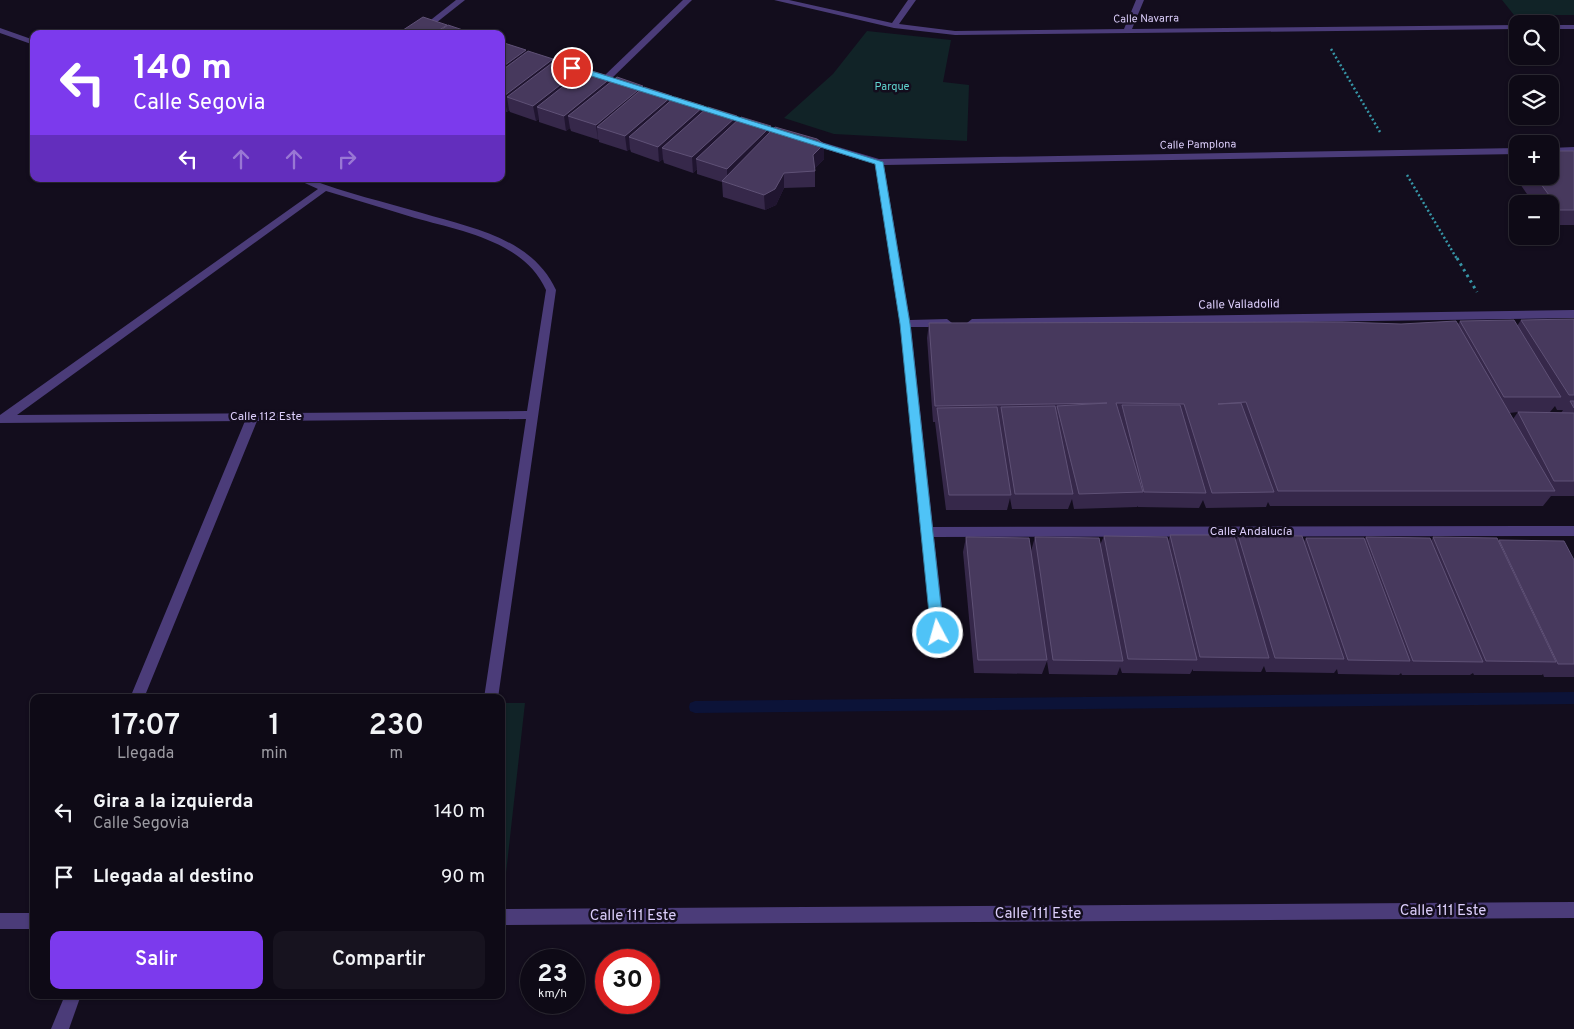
<!DOCTYPE html>
<html lang="es">
<meta charset="utf-8">
<style>
body{margin:0;font-family:Overpass,sans-serif;background:#17131f;color:#f1f3f6;height:100vh;display:flex;flex-direction:column;font-size:19px;white-space:nowrap}
*{box-sizing:border-box;margin:0}
p{font-size:16px;color:#9b9aa1}
.icon{flex:none;width:28px;height:28px;fill:none;stroke:currentColor;stroke-width:2;stroke-linecap:round;stroke-linejoin:round}
.map{position:relative;flex:1;overflow:hidden}
.sheet{position:absolute;left:30px;top:694px;width:475px;height:305px;display:flex;flex-direction:column;background:#0e0a16;border-radius:10px;box-shadow:0 1px 4px #0004,0 0 0 1px #2e2b35}
.sheet>*{flex:none}
.hud{position:absolute;left:30px;top:30px;width:475px;height:152px;border-radius:10px;box-shadow:0 1px 4px #0004,0 0 0 1px #2e2b35;background:#7c3aed;color:#fff;overflow:hidden}
.tools{position:absolute;left:1509px;top:15px;display:grid;gap:10px}
.tools a{display:grid;place-items:center;width:50px;height:50px;border-radius:10px;background:#0e0a16;box-shadow:0 1px 4px #0004,0 0 0 1px #2e2b35;font-size:25px}
.speed{position:absolute;left:520px;top:949px;display:flex;gap:10px;font-size:25px;font-weight:700;text-align:center}
.speed>*{display:grid;place-content:center;width:65px;height:65px;border-radius:50%;background:#0e0a16;box-shadow:0 1px 4px #0004,0 0 0 1px #2e2b35;line-height:1}
.speed small{font-size:12px;font-weight:400}
.speed .limit{border:8px solid #d22;background:#fff;color:#111}
.pin{position:absolute;display:grid;place-items:center;width:42px;height:42px;color:#fff;margin:-21px;border:2px solid #fff;border-radius:50%;box-shadow:0 1px 5px #0007}
.me{position:absolute;width:55px;margin:-28px;rotate:354deg;stroke-linejoin:round;filter:drop-shadow(0 0 4px #0008)}
.turn{display:flex;align-items:center;gap:18px;height:105px;padding:0 20px;font-size:22px}
.turn .icon{width:65px;height:65px;stroke-width:2.5}
.turn b{display:block;font-size:35px;line-height:42px}
.lanes{display:flex;align-items:center;height:48px;padding:0 20px;background:#0003;justify-content:center;gap:25px;direction:ltr}
.lanes .off{opacity:.35}
.eta{display:flex;justify-content:space-evenly;align-items:center;height:85px;text-align:center}
.eta b{font-size:30px;font-weight:600;line-height:35px}
.action{display:flex;gap:10px;margin-top:auto;padding:10px 20px}
.action a{flex:1;height:58px;border-radius:10px;background:#7c3aed;color:#fff;font-size:20px;font-weight:600;line-height:58px;text-align:center}
.action a+a{background:#17131f;color:#f1f3f6}
ul{padding:0;list-style:none}
li{display:flex;align-items:center;gap:15px;height:65px;padding:0 20px}
li div{flex:1}
li b{display:block;font-size:19px}
li em{font-style:normal}
.map>svg:first-child{display:block}
</style>
<div class="map">
<svg width="1574" height="1029" viewBox="0 0 1574 1029">
<rect width="100%" height="100%" fill="#130d1d"/>
<!-- green -->
<g fill="#112327">
<path d="M 1502,0 L 1574,0 L 1574,15 L 1514,15 Z"/>
<path d="M 867,31 L 951,40 L 943,82 L 969,85 L 967,141 L 834,134 L 784,118 L 833,74 Z"/>
<path d="M 501,703 L 525,703 L 503,900 L 501,900 Z"/>
</g>
<g fill="none" stroke-linecap="round" stroke-linejoin="round">
<!-- stream -->
<path fill="#0c1338" fill-rule="evenodd" d="M 1574,692 L 1574,704 L 695,713 L 690,711 L 689,707 L 690,703 L 695,701 Z"/>
<!-- path-far1 -->
<g stroke="#3696a7" stroke-width="2.5" stroke-dasharray="2 2.5" stroke-linecap="butt">
<path d="M 1331,49 L 1380,132"/>
<path d="M 1407,175 L 1457,259"/>
</g>
<!-- path -->
<path stroke="#3696a7" stroke-width="3" stroke-dasharray="2.5 4" stroke-linecap="butt" d="M 1457,258 L 1477,292"/>
<!-- lane -->
<path fill="#4b3c79" fill-rule="evenodd" d="M 0,28 L 34,40 L 34,45 L 0,33 Z"/>
<!-- street -->
<g fill="#4b3c79" fill-rule="evenodd">
<path d="M 456,0 L 465,0 L 422,34 L 413,34 Z"/>
<path d="M 683,0 L 692,0 L 610,80 L 604,80 L 604,76 Z"/>
<path d="M 774,0 L 789,0 L 892,23 L 908,0 L 916,0 L 899,24 L 955,31 L 1124,29 L 1136,0 L 1144,0 L 1132,29 L 1518,25 L 1518,29 L 955,35 L 894,28 Z"/>
<rect x="1550" y="25" width="24" height="4"/>
<path d="M 808,138 L 879,159 L 1518,148 L 1518,154 L 884,165 L 910,320 L 947,319 L 952,323 L 947,327 L 911,327 L 933,527 L 1574,526 L 1574,536 L 934,537 L 945,633 L 943,637 L 938,639 L 933,637 L 931,633 L 900,324 L 875,164 L 805,143 L 803,141 Z"/>
<path d="M 1574,147 L 1574,153 L 1550,154 L 1550,148 Z"/>
<path d="M 296,179 L 309,179 C 346,193 384,202 422,213 C 472,228 532,238 556,290 L 498,698 L 484,698 L 526,419 L 257,421 L 144,698 L 130,698 L 245,421 L 0,423 L 0,415 L 318,189 ZM 326,191 C 356,200 386,209 415,218 C 461,231 524,241 546,290 L 527,411 L 17,415 Z"/>
<path d="M 1574,310 L 1574,318 L 972,327 L 967,323 L 972,319 Z"/>
<path d="M 1574,902 L 1574,918 L 501,925 L 501,909 Z"/>
<rect x="0" y="913" width="34" height="16"/>
<path d="M 65,995 L 81,995 L 69,1029 L 51,1029 Z"/>
</g>
</g>
<!-- wall -->
<g fill="#36284a" fill-rule="evenodd">
<path d="M 501,42 L 526,50 L 526,52 L 553,59 L 554,62 L 612,81 L 644,88 L 672,96 L 672,99 L 704,106 L 704,110 L 737,116 L 737,121 L 771,131 L 824,144 L 824,159 L 815,168 L 815,187 L 784,188 L 776,205 L 765,210 L 723,197 L 722,182 L 697,174 L 697,169 L 693,173 L 664,163 L 663,159 L 659,162 L 631,152 L 630,149 L 627,151 L 599,142 L 599,140 L 571,131 L 570,128 L 566,131 L 539,122 L 539,119 L 536,121 L 510,112 L 509,110 L 507,112 L 501,110 Z"/>
<path d="M 1574,151 L 1574,225 L 1550,225 L 1550,204 L 1534,204 L 1508,167 L 1518,152 L 1518,176 L 1550,176 Z"/>
<path d="M 1574,319 L 1574,496 L 1551,496 L 1543,506 L 1270,506 L 1268,502 L 1266,507 L 1206,508 L 1203,500 L 1199,508 L 1138,507 L 1138,506 L 1137,507 L 1074,509 L 1072,499 L 1068,509 L 1012,509 L 1010,498 L 1007,510 L 946,510 L 935,422 L 933,422 L 927,338 L 929,323 L 1401,324 L 1458,324 L 1460,321 L 1517,326 L 1521,320 ZM 1555,406 L 1557,410 L 1563,410 L 1561,413 L 1536,412 L 1550,412 ZM 1518,412 L 1513,419 L 1509,413 Z"/>
<path d="M 1170,535 L 1236,540 L 1238,535 L 1304,541 L 1306,538 L 1364,540 L 1366,537 L 1431,541 L 1433,537 L 1498,542 L 1499,540 L 1574,560 L 1574,677 L 1544,677 L 1543,674 L 1542,675 L 1474,675 L 1473,673 L 1470,675 L 1402,675 L 1401,673 L 1399,675 L 1338,674 L 1337,669 L 1334,673 L 1266,672 L 1264,666 L 1261,672 L 1193,671 L 1193,669 L 1190,674 L 1122,673 L 1120,667 L 1117,675 L 1049,674 L 1047,661 L 1042,674 L 974,673 L 963,552 L 966,537 L 1031,551 L 1035,537 L 1100,545 L 1104,536 L 1168,541 Z"/>
</g>
<!-- shaded-wall -->
<g fill="#201530">
<path d="M 447,25 L 449,34 L 433,34 Z"/>
<path d="M 526,50 L 529,65 L 501,85 L 501,68 Z"/>
<path d="M 553,59 L 556,74 L 507,97 L 509,110 L 507,112 L 504,96 Z"/>
<path d="M 582,68 L 584,83 L 537,107 L 539,119 L 536,121 L 533,106 Z"/>
<path d="M 612,77 L 614,93 L 568,116 L 570,128 L 566,131 L 564,116 Z"/>
<path d="M 643,86 L 645,101 L 597,127 L 598,141 L 596,125 Z"/>
<path d="M 672,96 L 673,111 L 629,137 L 630,149 L 627,151 L 625,136 Z"/>
<path d="M 704,106 L 704,121 L 662,148 L 663,159 L 659,162 L 658,147 Z"/>
<path d="M 737,116 L 737,131 L 696,159 L 697,169 L 693,173 L 692,157 Z"/>
<path d="M 771,126 L 771,141 L 727,183 L 727,169 Z"/>
<path d="M 824,144 L 824,159 L 813,170 L 813,155 Z"/>
<path d="M 784,173 L 784,188 L 776,205 L 765,210 L 764,195 Z"/>
</g>
<!-- building -->
<g fill="#47395d" stroke="#5f5176">
<path d="M 423,17 L 447,25 L 433,34 L 397,34 Z"/>
<path d="M 448,25 L 472,33 L 471,34 L 435,34 Z"/>
<path d="M 501,42 L 526,50 L 501,68 Z"/>
<path d="M 528,51 L 553,59 L 504,96 L 501,95 L 501,71 Z"/>
<path d="M 556,60 L 582,68 L 533,106 L 507,97 Z"/>
<path d="M 585,69 L 612,77 L 564,116 L 537,107 Z"/>
<path d="M 617,77 L 643,86 L 596,125 L 568,116 Z"/>
<path d="M 644,87 L 672,96 L 625,136 L 597,127 Z"/>
<path d="M 675,97 L 704,106 L 658,147 L 629,137 Z"/>
<path d="M 708,107 L 737,116 L 692,157 L 662,148 Z"/>
<path d="M 741,117 L 771,126 L 727,169 L 696,159 Z"/>
<path d="M 775,127 L 817,139 L 824,144 L 813,155 L 815,171 L 784,173 L 775,189 L 764,195 L 722,181 Z"/>
<path d="M 1550,151 L 1574,151 L 1574,210 L 1560,210 L 1535,176 L 1550,176 Z"/>
<path d="M 1574,319 L 1574,395 L 1569,395 L 1521,320 Z"/>
<path d="M 1514,320 L 1561,397 L 1504,397 L 1460,321 Z"/>
<path d="M 1456,321 L 1555,491 L 1278,491 L 1246,402 L 1218,404 L 1241,403 L 1274,492 L 1212,493 L 1184,404 L 1121,403 L 1116,403 L 1143,492 L 1079,494 L 1057,406 L 1107,403 L 935,406 L 929,323 L 1342,322 L 1401,324 Z"/>
<path d="M 1570,401 L 1574,401 L 1574,408 Z"/>
<path d="M 1122,405 L 1180,405 L 1206,493 L 1144,492 Z"/>
<path d="M 1055,406 L 1073,494 L 1015,494 L 1001,407 Z"/>
<path d="M 997,407 L 1011,495 L 949,495 L 937,408 Z"/>
<path d="M 1518,412 L 1574,413 L 1574,481 L 1554,481 Z"/>
<path d="M 1170,535 L 1234,535 L 1269,658 L 1200,657 Z"/>
<path d="M 1238,535 L 1302,536 L 1344,659 L 1275,658 Z"/>
<path d="M 1104,536 L 1167,537 L 1197,660 L 1128,659 Z"/>
<path d="M 966,537 L 1029,538 L 1047,660 L 978,660 Z"/>
<path d="M 1035,537 L 1099,538 L 1123,661 L 1053,660 Z"/>
<path d="M 1366,537 L 1430,538 L 1483,662 L 1413,661 Z"/>
<path d="M 1433,537 L 1497,538 L 1556,662 L 1486,661 Z"/>
<path d="M 1306,538 L 1364,538 L 1410,661 L 1348,660 Z"/>
<path d="M 1499,540 L 1564,541 L 1574,560 L 1574,664 L 1558,664 Z"/>
</g>
<!-- route -->
<path fill="#4fc3f7" stroke="#337fa1" d="M 569,66 L 575,66 L 883,162 L 910,324 L 944,633 L 942,636 L 938,638 L 933,636 L 931,633 L 900,324 L 875,164 L 569,69 Z"/>
<g text-anchor="middle" dominant-baseline="central" stroke-width="5" stroke-linejoin="round" paint-order="stroke">
<!-- far-street labels -->
<g font-size="11" fill="#dccefb" stroke="#130d1d">
<text transform="translate(1146 19) rotate(-1)">Calle Navarra</text>
<text transform="translate(1198 145) rotate(-1)">Calle Pamplona</text>
</g>
<!-- far-park labels -->
<g font-size="11" fill="#60d5d0" stroke="#130d1d">
<text x="892" y="87">Parque</text>
</g>
<!-- street labels -->
<g font-size="12" fill="#dccefb" stroke="#130d1d">
<text transform="translate(1239 305) rotate(-1)">Calle Valladolid</text>
<text x="266" y="417">Calle 112 Este</text>
<text x="1251" y="532">Calle Andalucía</text>
</g>
<!-- near-street labels -->
<g font-size="15" fill="#dccefb" stroke="#130d1d">
<text x="1443" y="911">Calle 111 Este</text>
<text x="1038" y="914">Calle 111 Este</text>
<text x="633" y="916">Calle 111 Este</text>
</g>
</g>
</svg>
<div class="tools">
<a><svg class="icon" aria-label="search" viewBox="0 0 24 24"><circle cx="10" cy="10" r="6"/><path d="M15 15l6 6"/></svg></a>
<a><svg class="icon" aria-label="layers" viewBox="0 0 24 24"><path d="M12 4l9 5-9 5-9-5zM3 14l9 5 9-5"/></svg></a>
<a>+</a>
<a>−</a>
</div>
<div class="speed"><div>23<small>km/h</small></div><div class="limit">30</div></div>
<div class="pin" style="left:572px;top:68px;background:#d93025"><svg class="icon" aria-label="arrive" viewBox="0 0 24 24"><path d="M6 21V4h12l-3 4 3 4H6"/></svg></div>
<svg class="me" style="left:938px;top:633px" viewBox="-20 -20 40 40"><circle r="17" fill="#4fc3f7" stroke="#fff" stroke-width="3"/><path d="M0-11L8 9 0 5-8 9z" fill="#fff"/></svg>
<div class="hud">
<div class="turn"><svg class="icon" aria-label="left" viewBox="0 0 24 24"><path d="M17 20v-9H6M10 6l-5 5 5 5"/></svg><div><b>140 m</b>Calle Segovia</div></div>
<div class="lanes"><svg class="icon" aria-label="left" viewBox="0 0 24 24"><path d="M17 20v-9H6M10 6l-5 5 5 5"/></svg><svg class="icon off" aria-label="ahead" viewBox="0 0 24 24"><path d="M12 20V5M6 11l6-6 6 6"/></svg><svg class="icon off" aria-label="ahead" viewBox="0 0 24 24"><path d="M12 20V5M6 11l6-6 6 6"/></svg><svg class="icon off" aria-label="right" viewBox="0 0 24 24"><path d="M7 20v-9h11M14 6l5 5-5 5"/></svg></div>
</div>
<section class="sheet">
<div class="eta">
<div><b>17:07</b><p>Llegada</p></div>
<div><b>1</b><p>min</p></div>
<div><b>230</b><p>m</p></div>
</div>
<ul>
<li><svg class="icon" aria-label="left" viewBox="0 0 24 24"><path d="M17 20v-9H6M10 6l-5 5 5 5"/></svg><div><b>Gira a la izquierda</b><p>Calle Segovia</p></div><em>140 m</em></li>
<li><svg class="icon" aria-label="arrive" viewBox="0 0 24 24"><path d="M6 21V4h12l-3 4 3 4H6"/></svg><div><b>Llegada al destino</b></div><em>90 m</em></li>
</ul>
<div class="action"><a>Salir</a><a>Compartir</a></div>
</section>
</div>
